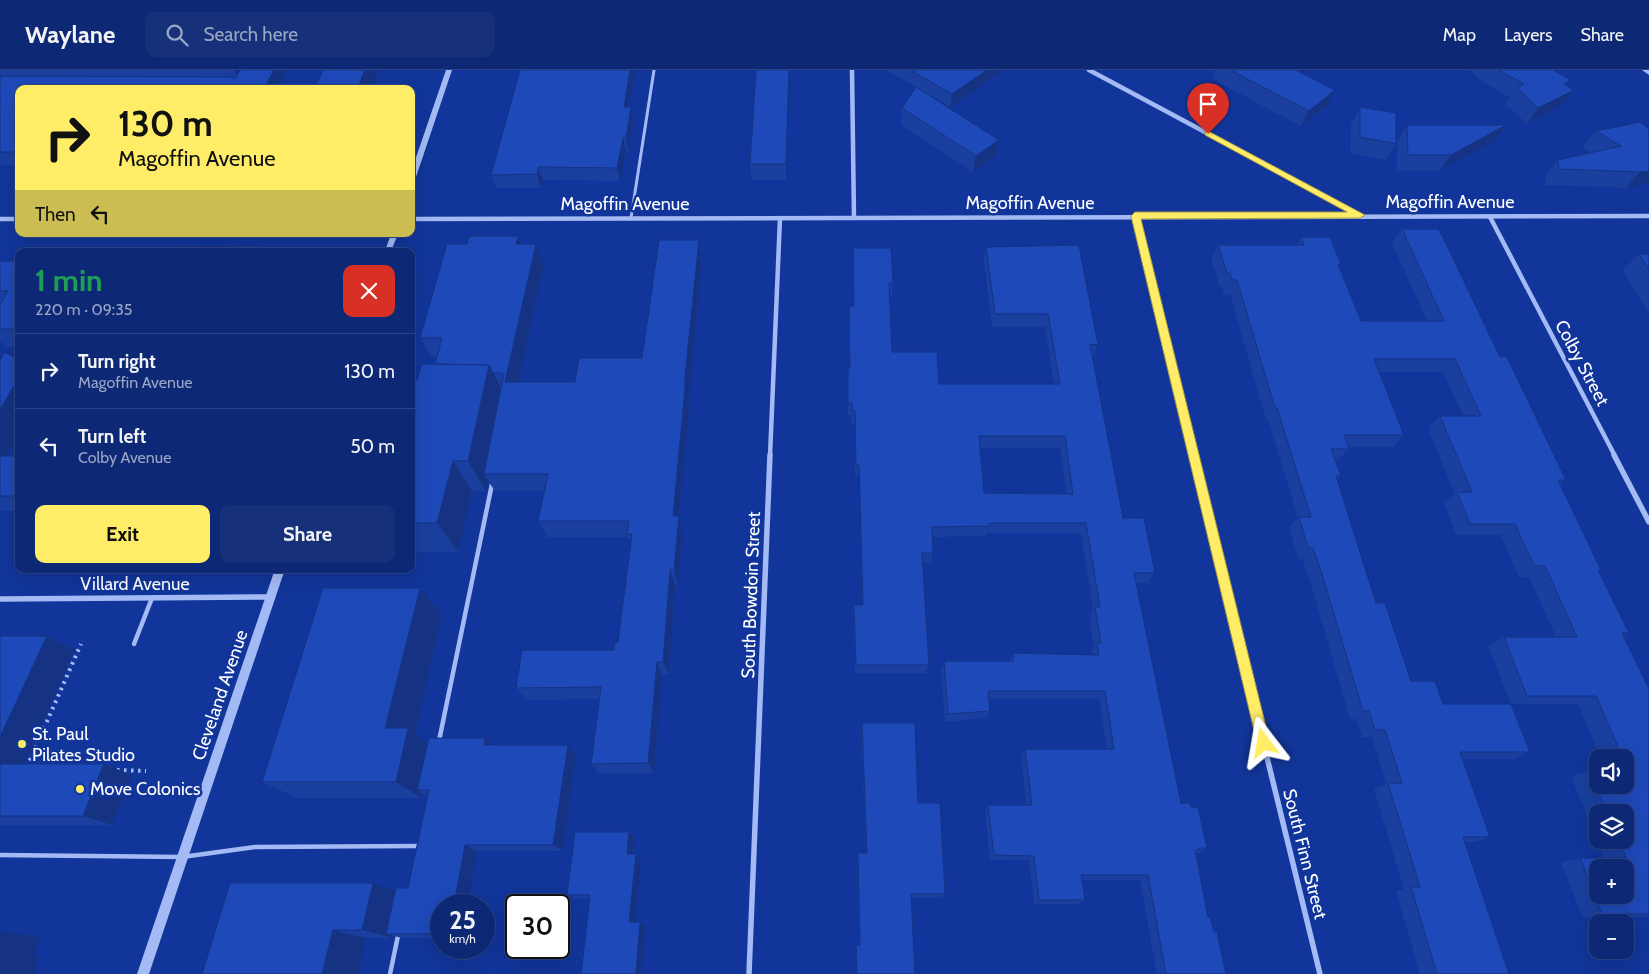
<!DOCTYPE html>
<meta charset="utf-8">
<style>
body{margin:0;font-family:Cabin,sans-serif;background:#163079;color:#f1f3f6;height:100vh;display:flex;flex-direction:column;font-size:19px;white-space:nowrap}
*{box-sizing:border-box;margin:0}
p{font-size:16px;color:#9aa6c5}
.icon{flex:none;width:28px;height:28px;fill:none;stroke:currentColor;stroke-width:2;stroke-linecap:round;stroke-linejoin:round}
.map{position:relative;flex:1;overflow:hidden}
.side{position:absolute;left:15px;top:178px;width:400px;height:325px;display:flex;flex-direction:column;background:#0d2874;border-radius:10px;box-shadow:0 5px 20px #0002,0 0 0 1px #2d4486}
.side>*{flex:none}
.top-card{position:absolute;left:15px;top:15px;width:400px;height:152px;border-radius:10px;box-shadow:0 5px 20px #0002,0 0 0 1px #2d4486;background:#ffed67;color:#111;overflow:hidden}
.controls{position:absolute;left:1589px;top:679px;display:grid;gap:10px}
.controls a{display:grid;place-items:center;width:45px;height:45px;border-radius:10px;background:#0d2874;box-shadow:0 5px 20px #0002,0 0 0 1px #2d4486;font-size:25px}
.speed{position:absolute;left:430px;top:824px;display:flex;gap:10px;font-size:25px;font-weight:700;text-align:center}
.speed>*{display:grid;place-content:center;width:65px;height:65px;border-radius:50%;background:#0d2874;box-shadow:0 5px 20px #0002,0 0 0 1px #2d4486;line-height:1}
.speed small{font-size:12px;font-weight:400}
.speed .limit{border:2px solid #111;border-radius:8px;background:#fff;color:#111}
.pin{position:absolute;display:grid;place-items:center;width:42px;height:42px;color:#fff;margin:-51px -21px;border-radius:50% 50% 50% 0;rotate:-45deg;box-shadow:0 0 5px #0007}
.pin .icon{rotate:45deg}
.me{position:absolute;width:55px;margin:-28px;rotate:346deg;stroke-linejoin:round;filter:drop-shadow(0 0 4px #0008)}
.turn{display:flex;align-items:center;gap:18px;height:105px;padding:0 20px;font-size:22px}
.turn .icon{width:65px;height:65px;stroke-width:2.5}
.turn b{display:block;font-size:35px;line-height:42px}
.then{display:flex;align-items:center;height:48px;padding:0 20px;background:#0003;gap:10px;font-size:19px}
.round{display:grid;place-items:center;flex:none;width:52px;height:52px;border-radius:10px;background:#163079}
.overview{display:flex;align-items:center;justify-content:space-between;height:85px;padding:0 20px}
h1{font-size:30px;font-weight:700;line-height:38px;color:#1e9e55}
.button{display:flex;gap:10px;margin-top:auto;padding:10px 20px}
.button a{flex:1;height:58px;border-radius:10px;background:#ffed67;color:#111;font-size:20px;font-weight:700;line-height:58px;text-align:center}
.button a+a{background:#163079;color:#f1f3f6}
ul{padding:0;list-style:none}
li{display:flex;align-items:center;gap:15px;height:75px;padding:0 20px;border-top:1px solid #2d4486}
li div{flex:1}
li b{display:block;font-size:19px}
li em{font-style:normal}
header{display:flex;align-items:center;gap:30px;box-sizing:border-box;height:70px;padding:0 25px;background:#0d2874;border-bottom:1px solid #2d4486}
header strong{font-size:24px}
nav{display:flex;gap:28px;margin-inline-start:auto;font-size:18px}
.search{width:350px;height:45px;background:#163079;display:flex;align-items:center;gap:12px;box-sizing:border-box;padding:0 18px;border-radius:10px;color:#9aa6c5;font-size:19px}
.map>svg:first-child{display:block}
</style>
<header>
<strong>Waylane</strong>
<div class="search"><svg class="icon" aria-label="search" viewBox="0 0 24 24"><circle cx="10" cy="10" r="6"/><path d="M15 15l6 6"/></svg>Search here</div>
<nav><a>Map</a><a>Layers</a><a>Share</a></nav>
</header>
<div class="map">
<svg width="1649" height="904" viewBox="0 0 1649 904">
<rect width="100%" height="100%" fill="#11359a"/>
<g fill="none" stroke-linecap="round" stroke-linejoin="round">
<!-- path -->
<g stroke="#a3baf4" stroke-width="4" stroke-dasharray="2.5 4.5" stroke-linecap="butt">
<path d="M 27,697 L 81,574"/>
<path d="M 84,697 L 88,689"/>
<path d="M 117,700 L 146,701"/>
</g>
<!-- service-far1 -->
<path stroke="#a3baf4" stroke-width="3" d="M 631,148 L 654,0"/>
<!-- service -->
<g stroke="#a3baf4" stroke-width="4.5">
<path d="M 134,574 L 152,528"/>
<path d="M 439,671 L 492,414"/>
<path d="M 0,785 L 182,787 L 255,777 L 418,776"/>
<path d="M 390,904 L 399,861"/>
</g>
<!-- minor-far1 -->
<g stroke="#a3baf4" stroke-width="4.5">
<path d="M 852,0 L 854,148"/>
<path d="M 1089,0 L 1360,145"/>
<path d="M 1135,146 L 1194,386"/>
<path d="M 1490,147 L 1615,386"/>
<path d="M 0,149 L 19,149"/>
<path d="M 411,149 L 1649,146"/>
<path d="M 770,386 L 780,148"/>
</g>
<!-- minor -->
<g stroke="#a3baf4" stroke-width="5.5">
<path d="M 1193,385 L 1320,904"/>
<path d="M 1614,385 L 1649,452"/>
<path d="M 0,529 L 270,527"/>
<path d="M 749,904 L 770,385"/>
</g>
<!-- tertiary -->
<g fill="#a3baf4" fill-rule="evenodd">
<path d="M 446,0 L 452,0 L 414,113 L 411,115 L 411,102 Z"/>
<path d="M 1642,0 L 1649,0 L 1649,5 Z"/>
<path d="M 391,164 L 398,164 L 391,181 L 385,181 Z"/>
<path d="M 275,499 L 285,499 L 149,904 L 137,904 Z"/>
</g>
</g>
<!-- wall -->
<g fill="#1a3f9f" fill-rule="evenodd">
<path d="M 0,0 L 287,0 L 278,19 L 19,19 L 19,95 L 0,95 Z"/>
<path d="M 756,0 L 790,0 L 786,110 L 752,110 L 750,94 Z"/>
<path d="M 889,0 L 1004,0 L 950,37 L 921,20 L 996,86 L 973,102 L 901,55 L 902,38 L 916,17 L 889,2 Z"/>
<path d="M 1215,0 L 1306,0 L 1302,3 L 1335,20 L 1327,35 L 1301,56 L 1212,9 Z"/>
<path d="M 1470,0 L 1553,0 L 1566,15 L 1574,20 L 1561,35 L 1527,54 L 1505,34 L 1510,28 L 1483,12 Z"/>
<path d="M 629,37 L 631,37 L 634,50 L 629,81 L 626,81 L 620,111 L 543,110 L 541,118 L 496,118 L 491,105 Z"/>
<path d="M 1360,37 L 1396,74 L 1385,90 L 1350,83 L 1351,54 Z"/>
<path d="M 1407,55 L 1506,55 L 1494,71 L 1439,101 L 1397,101 L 1397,71 Z"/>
<path d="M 1649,59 L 1649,113 L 1626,118 L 1546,115 L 1545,106 L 1558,90 L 1591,83 L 1582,77 L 1596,61 Z"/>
<path d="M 1402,159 L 1500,287 L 1566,410 L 1560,414 L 1601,500 L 1599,501 L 1629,563 L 1624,566 L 1648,617 L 1649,617 L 1649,847 L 1582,847 L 1561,792 L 1580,788 L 1604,788 L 1571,707 L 1589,700 L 1625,715 L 1625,688 L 1601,688 L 1578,634 L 1511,634 L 1488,576 L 1504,567 L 1556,567 L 1529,507 L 1519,507 L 1501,465 L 1456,465 L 1444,433 L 1455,424 L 1428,358 L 1440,346 L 1463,346 L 1443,302 L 1379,302 L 1404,365 L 1393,377 L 1348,377 L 1349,379 L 1338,390 L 1335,390 L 1341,406 L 1337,410 L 1376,533 L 1411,611 L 1443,634 L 1530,682 L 1513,689 L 1463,689 L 1490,767 L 1474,772 L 1464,772 L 1509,904 L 1420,904 L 1396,821 L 1404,819 L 1374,719 L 1386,714 L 1372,667 L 1362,667 L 1356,649 L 1350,649 L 1310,511 L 1302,489 L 1298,489 L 1289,458 L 1298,448 L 1268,350 L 1266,350 L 1230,224 L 1224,224 L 1222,217 L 1220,217 L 1211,189 L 1218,175 L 1296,175 L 1301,167 L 1341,194 L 1339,196 L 1361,251 L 1427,251 L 1392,173 ZM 1598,742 L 1625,742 L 1625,770 L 1598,770 Z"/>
<path d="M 518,166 L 521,174 L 544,194 L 518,312 L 575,312 L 642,288 L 699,170 L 702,190 L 689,326 L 689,338 L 679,448 L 683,462 L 678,515 L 675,515 L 669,604 L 662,605 L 654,703 L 599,704 L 591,694 L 599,629 L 527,630 L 516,618 L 614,580 L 618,572 L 631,472 L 628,467 L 547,467 L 538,451 L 544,421 L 495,421 L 488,411 L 486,421 L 472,421 L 458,482 L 411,482 L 411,310 L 417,310 L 435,294 L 436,287 L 431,287 L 420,268 L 467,174 Z"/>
<path d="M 986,177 L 1098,275 L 1093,287 L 1123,448 L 1155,503 L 1148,513 L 1136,513 L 1181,733 L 1191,737 L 1207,778 L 1198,783 L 1196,783 L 1208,847 L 1214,862 L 1226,904 L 1157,904 L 1140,810 L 1082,810 L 1085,830 L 1078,834 L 1034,834 L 1029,790 L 990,790 L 985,740 L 988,735 L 1026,735 L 1021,685 L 1025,679 L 1107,679 L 1099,629 L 989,629 L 990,641 L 986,648 L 945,652 L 941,600 L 944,591 L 1009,591 L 1013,583 L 1092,585 L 1091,581 L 1094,577 L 1089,546 L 1093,539 L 1081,463 L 987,463 L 986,466 L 932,467 L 933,483 L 931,493 L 923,493 L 929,595 L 926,603 L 855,603 L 853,544 L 854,535 L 862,535 L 859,406 L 855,406 L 854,353 L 851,353 L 851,345 L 848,345 L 848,298 L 849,298 L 849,236 L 854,236 L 853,178 L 893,213 L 892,226 L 890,226 L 892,282 L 939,314 L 1054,314 L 1045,257 L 992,257 L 984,190 ZM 980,378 L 1060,378 L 1067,424 L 984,423 Z"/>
<path d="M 1639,184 L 1649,184 L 1649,244 L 1623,200 Z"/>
<path d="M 0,191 L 19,191 L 19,277 L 7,277 L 0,271 Z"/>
<path d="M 0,290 L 6,386 L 19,386 L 19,441 L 0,441 Z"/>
<path d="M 442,544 L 415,664 L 427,673 L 485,668 L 493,675 L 568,675 L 576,685 L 563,781 L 477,781 L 441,835 L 441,868 L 402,868 L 394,866 L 393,868 L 366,868 L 202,904 L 395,821 L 408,818 L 427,726 L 423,724 L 422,728 L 297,728 L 262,712 Z"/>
<path d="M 0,566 L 75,580 L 25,694 L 104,694 L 132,705 L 112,755 L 0,755 Z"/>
<path d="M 862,653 L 918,733 L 945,824 L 942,828 L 911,828 L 915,904 L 856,904 L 855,878 L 856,875 L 859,875 L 857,788 L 858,783 L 866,783 L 861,661 Z"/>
<path d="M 629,762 L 635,768 L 633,784 L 636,784 L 641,790 L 635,852 L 640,852 L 646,856 L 641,904 L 590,829 L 574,829 L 567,825 Z"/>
</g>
<!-- shaded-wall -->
<g fill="#153382">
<path d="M 234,0 L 247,0 L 241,13 Z"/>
<path d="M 274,0 L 287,0 L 278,19 L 264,19 Z"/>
<path d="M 365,0 L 379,0 L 371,19 L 357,19 Z"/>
<path d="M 630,0 L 635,0 L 627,50 L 624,37 Z"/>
<path d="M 789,0 L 790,0 L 790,7 L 786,110 L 786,94 Z"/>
<path d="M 987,0 L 1004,0 L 950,37 L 952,24 Z"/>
<path d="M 1295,0 L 1306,0 L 1287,15 Z"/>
<path d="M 1335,20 L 1327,35 L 1301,56 L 1309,41 Z"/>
<path d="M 1574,20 L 1561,35 L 1527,54 L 1538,38 Z"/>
<path d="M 631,37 L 634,50 L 629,81 L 626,68 Z"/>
<path d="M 1506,55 L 1494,71 L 1439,101 L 1451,85 Z"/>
<path d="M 623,68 L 626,81 L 620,111 L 617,98 Z"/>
<path d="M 999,70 L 996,86 L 973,102 L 976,86 Z"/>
<path d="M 538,97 L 543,110 L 541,118 L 537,104 Z"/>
<path d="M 1649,101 L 1649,113 L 1626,118 L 1640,102 Z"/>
<path d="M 518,166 L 526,187 L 516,174 Z"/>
<path d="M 699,170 L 702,190 L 689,326 L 689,338 L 679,448 L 683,462 L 678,515 L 674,500 L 673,446 L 685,307 Z"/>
<path d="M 536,174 L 544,194 L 514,331 L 505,312 Z"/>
<path d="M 489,295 L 506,328 L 484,404 L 488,411 L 486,421 L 468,391 Z"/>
<path d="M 19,307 L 19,364 L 0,398 L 0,340 Z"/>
<path d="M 453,391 L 472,421 L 458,482 L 437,453 Z"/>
<path d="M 670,500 L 675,515 L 669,604 L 663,592 Z"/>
<path d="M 420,518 L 442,544 L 415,664 L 433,677 L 417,720 L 423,724 L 422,728 L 396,712 L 385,658 Z"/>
<path d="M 47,566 L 75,580 L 20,705 L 0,698 L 0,667 Z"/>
<path d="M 657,592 L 662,605 L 654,703 L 648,693 Z"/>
<path d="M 485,668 L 496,677 L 484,675 Z"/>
<path d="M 568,675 L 576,685 L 563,781 L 553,775 Z"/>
<path d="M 104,694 L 132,705 L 112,755 L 83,746 Z"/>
<path d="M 629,762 L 635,768 L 632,790 L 627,784 Z"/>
<path d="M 465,775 L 477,781 L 468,835 L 454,835 Z"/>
<path d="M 636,784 L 641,790 L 635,856 L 629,852 Z"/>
<path d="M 373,813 L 403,824 L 386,864 L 394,866 L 393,868 L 362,860 Z"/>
<path d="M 640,852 L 646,856 L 641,904 L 636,904 Z"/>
<path d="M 333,860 L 366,868 L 358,904 L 322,904 Z"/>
<path d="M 0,861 L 41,867 L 34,886 L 40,887 L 33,904 L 0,904 Z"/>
</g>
<!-- building -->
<g fill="#1e49b9" stroke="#153382" fill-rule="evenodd">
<path d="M 240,0 L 274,0 L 264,19 L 19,19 L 19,82 L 0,82 L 0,6 L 231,7 L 235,9 Z"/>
<path d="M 323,0 L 365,0 L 357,19 L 314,19 Z"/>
<path d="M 520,0 L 630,0 L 624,37 L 631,37 L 626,68 L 623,68 L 617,98 L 538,97 L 537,104 L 491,105 Z"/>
<path d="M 756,0 L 789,0 L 786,94 L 750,94 Z"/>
<path d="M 910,0 L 987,0 L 952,24 Z"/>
<path d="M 1230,0 L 1296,0 L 1335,20 L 1309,41 Z"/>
<path d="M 1499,0 L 1553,0 L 1571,10 L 1564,14 L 1574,20 L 1538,38 L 1517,18 L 1524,14 Z"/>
<path d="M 916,17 L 999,70 L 976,86 L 902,38 Z"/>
<path d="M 1360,37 L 1396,43 L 1396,74 L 1360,67 Z"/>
<path d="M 1640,52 L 1649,59 L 1649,101 L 1640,102 L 1559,99 L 1558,90 L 1621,76 L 1596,61 Z"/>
<path d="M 1407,55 L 1506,55 L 1451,85 L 1408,85 Z"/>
<path d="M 1402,159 L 1439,159 L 1500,287 L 1507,287 L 1566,410 L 1558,410 L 1601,500 L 1598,500 L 1629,563 L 1622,563 L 1648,617 L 1649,617 L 1649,844 L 1602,844 L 1580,788 L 1626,788 L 1619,770 L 1625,770 L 1625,742 L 1607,742 L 1589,700 L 1598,700 L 1598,715 L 1625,715 L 1625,700 L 1629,700 L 1625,692 L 1625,688 L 1623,688 L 1596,626 L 1527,626 L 1504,567 L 1577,567 L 1545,496 L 1534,496 L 1515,454 L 1470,454 L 1457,422 L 1472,422 L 1440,346 L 1481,346 L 1455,289 L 1374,289 L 1404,365 L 1344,365 L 1349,379 L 1331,379 L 1341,406 L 1336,406 L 1376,533 L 1385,533 L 1411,611 L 1435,611 L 1443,634 L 1511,634 L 1530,682 L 1460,682 L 1490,767 L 1463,767 L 1509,904 L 1437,904 L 1411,817 L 1420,817 L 1388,713 L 1402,713 L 1385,660 L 1375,660 L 1369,641 L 1363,641 L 1321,501 L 1313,478 L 1308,478 L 1299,447 L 1311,447 L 1277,338 L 1275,338 L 1237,210 L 1232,210 L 1230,203 L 1227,203 L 1218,175 L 1304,175 L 1301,167 L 1330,167 L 1341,194 L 1338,194 L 1361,251 L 1444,251 ZM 1598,798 L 1625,798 L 1625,825 L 1598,825 Z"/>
<path d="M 469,166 L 518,166 L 516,174 L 536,174 L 505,312 L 575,312 L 579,288 L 642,288 L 659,170 L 699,170 L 685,307 L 685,319 L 673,446 L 679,446 L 674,500 L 670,500 L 663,592 L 657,592 L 648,693 L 591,694 L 601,617 L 516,618 L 522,580 L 614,580 L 615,572 L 618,572 L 632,464 L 627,464 L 629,451 L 538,451 L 548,404 L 484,404 L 504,304 L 501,303 L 493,303 L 489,295 L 435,294 L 442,268 L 420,268 L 447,174 L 467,174 Z"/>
<path d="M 1079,175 L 1098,275 L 1090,274 L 1123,448 L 1144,448 L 1155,503 L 1134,503 L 1181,733 L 1190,733 L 1191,737 L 1198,737 L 1207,778 L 1198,778 L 1199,780 L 1195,780 L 1208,847 L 1210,847 L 1214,862 L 1217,862 L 1226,904 L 1166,904 L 1148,805 L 1081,805 L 1085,830 L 1039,830 L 1034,786 L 994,785 L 988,735 L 1032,735 L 1025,679 L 1114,679 L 1105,621 L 988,621 L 990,641 L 948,644 L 944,591 L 1013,591 L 1013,583 L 1099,585 L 1097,573 L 1101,573 L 1095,537 L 1100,537 L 1086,453 L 989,453 L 990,456 L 932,457 L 933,483 L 922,483 L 929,595 L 856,595 L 854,535 L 863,535 L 859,395 L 856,395 L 855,341 L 852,341 L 852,333 L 848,333 L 848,298 L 850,298 L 849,236 L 854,236 L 853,178 L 891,178 L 893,213 L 889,213 L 892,282 L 937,282 L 939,314 L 1060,314 L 1048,244 L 995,244 L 986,177 ZM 979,366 L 1065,366 L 1073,424 L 984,423 Z"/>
<path d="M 258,176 L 257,178 L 289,178 L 288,181 L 162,181 L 164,177 Z"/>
<path d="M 1639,184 L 1649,184 L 1649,200 Z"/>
<path d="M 0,191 L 19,191 L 19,259 L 0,259 L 0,235 L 8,221 L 0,221 Z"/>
<path d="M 5,282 L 19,290 L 19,307 L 0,340 L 0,290 Z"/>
<path d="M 422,294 L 489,295 L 468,391 L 453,391 L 437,453 L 411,453 L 411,310 L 417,310 Z"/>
<rect x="0" y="386" width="19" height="40"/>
<path d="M 323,518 L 420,518 L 385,658 L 408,658 L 396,712 L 262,712 Z"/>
<path d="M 0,566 L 47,566 L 0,667 Z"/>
<path d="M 862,653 L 915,653 L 918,733 L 940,733 L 945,824 L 911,824 L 915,904 L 857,904 L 856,875 L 860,875 L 858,783 L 867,783 Z"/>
<path d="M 429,668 L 485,668 L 484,675 L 568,675 L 553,775 L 465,775 L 454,835 L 441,835 L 441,864 L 386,864 L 396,818 L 408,818 L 429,720 L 417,720 Z"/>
<path d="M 0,694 L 104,694 L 83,746 L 0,746 Z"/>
<path d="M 575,762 L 629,762 L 627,784 L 636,784 L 629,852 L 640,852 L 636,904 L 581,904 L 590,825 L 567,825 Z"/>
<path d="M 230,813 L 373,813 L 362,860 L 333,860 L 322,904 L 202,904 Z"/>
</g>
<!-- route -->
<path fill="#ffed67" stroke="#a69a43" d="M 1208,61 L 1365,145 L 1360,148 L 1141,149 L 1270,673 L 1268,677 L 1264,679 L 1259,677 L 1257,673 L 1131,146 L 1135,142 L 1347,142 L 1205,65 L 1205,62 Z"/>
<!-- markers -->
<g fill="#ffed67" stroke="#11359a" stroke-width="2">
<circle cx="22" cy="674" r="5"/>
<circle cx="80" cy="719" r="5"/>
</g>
<g text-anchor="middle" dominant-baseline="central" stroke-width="5" stroke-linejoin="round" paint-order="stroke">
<!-- street labels -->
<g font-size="18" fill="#fff" stroke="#11359a">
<text x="1450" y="132">Magoffin Avenue</text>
<text x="1030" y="133">Magoffin Avenue</text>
<text x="625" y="134">Magoffin Avenue</text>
<text transform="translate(1582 293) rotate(62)">Colby Street</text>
<text x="135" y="514">Villard Avenue</text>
<text transform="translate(751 525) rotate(-88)">South Bowdoin Street</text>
<text transform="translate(220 625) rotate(-71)">Cleveland Avenue</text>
<text transform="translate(1305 784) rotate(76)">South Finn Street</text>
</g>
<!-- poi labels -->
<g font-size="18" fill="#fff" stroke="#11359a" text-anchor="start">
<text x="32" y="664">St. Paul<tspan x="32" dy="21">Pilates Studio</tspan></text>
<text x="90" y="719">Move Colonics</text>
</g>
</g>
</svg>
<div class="controls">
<a><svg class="icon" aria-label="sound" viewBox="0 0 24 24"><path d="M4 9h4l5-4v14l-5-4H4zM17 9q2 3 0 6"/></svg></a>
<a><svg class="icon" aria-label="layers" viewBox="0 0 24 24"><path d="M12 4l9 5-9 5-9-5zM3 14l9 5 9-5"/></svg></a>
<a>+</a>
<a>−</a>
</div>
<div class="speed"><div>25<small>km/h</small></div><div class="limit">30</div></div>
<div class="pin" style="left:1208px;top:64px;background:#d93025"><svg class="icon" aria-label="arrive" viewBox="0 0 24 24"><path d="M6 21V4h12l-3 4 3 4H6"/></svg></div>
<svg class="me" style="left:1264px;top:673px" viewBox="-20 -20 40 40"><path d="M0-17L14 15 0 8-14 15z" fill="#ffed67" stroke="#fff" stroke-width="4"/></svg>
<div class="top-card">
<div class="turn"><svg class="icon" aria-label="right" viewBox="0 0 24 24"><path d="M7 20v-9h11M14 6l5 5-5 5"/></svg><div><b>130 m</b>Magoffin Avenue</div></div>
<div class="then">Then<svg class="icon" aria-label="left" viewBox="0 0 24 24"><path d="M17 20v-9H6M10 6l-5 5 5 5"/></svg></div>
</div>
<section class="side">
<div class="overview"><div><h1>1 min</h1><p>220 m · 09:35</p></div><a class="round" style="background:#d93025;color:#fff"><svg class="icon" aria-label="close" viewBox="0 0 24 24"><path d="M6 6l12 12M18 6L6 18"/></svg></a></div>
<ul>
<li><svg class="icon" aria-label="right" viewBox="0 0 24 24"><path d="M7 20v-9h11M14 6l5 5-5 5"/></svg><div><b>Turn right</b><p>Magoffin Avenue</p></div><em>130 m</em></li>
<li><svg class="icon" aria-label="left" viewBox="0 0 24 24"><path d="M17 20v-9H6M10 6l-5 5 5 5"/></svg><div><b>Turn left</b><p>Colby Avenue</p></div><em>50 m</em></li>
</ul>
<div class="button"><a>Exit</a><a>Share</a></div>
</section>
</div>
